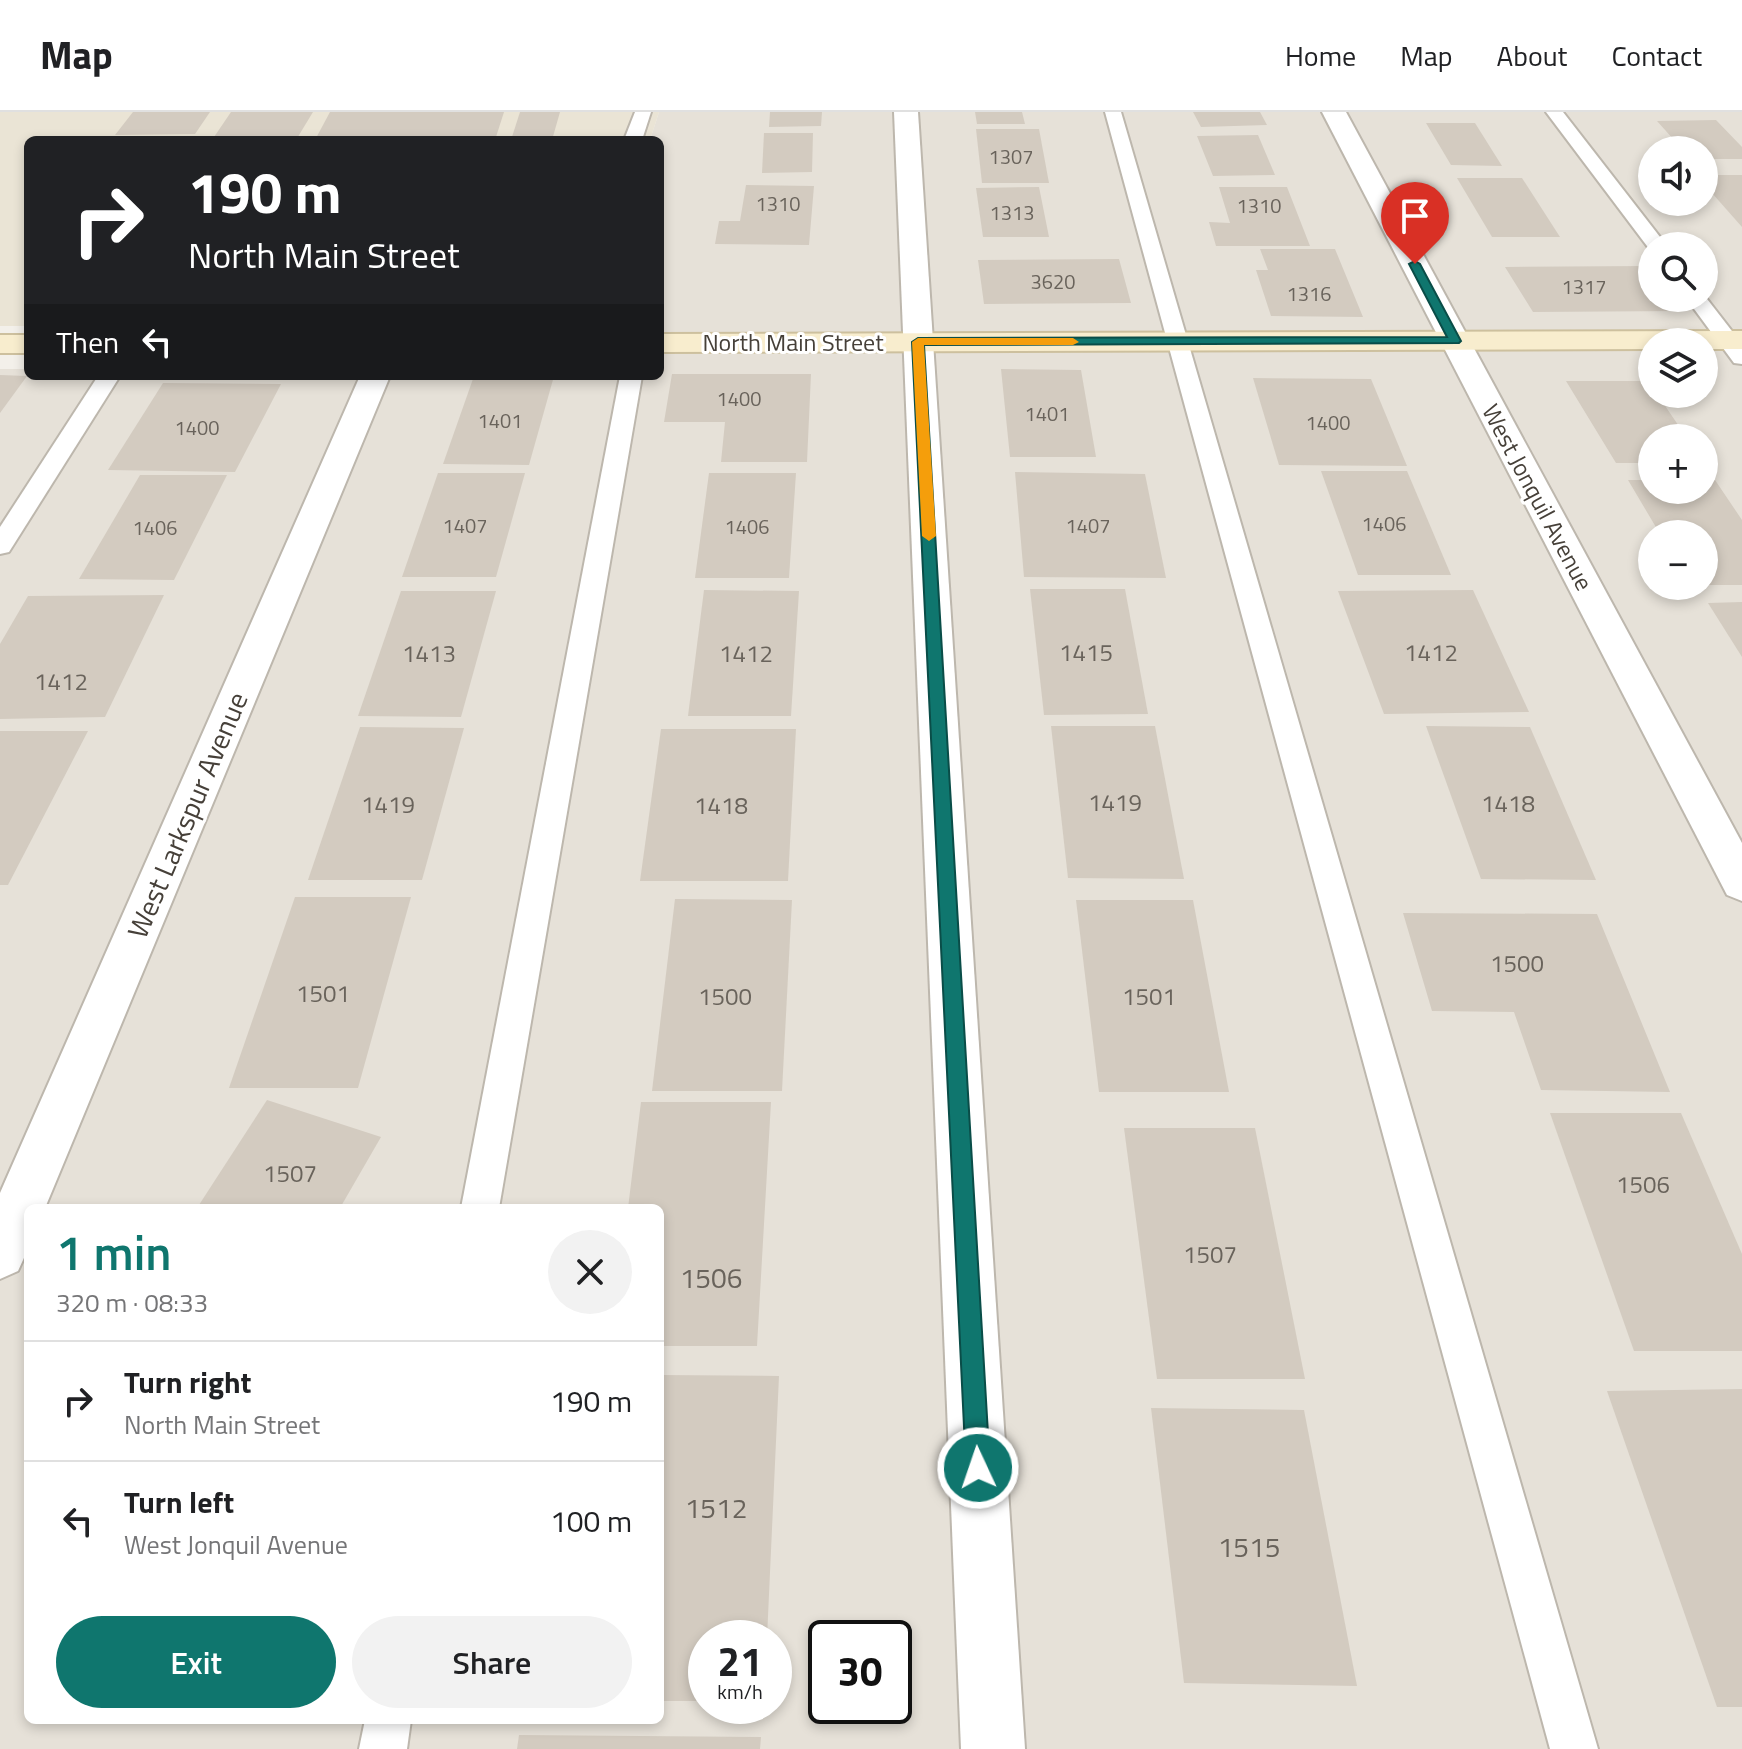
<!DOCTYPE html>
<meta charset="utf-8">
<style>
body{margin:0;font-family:"Titillium Web",sans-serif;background:#f2f2f2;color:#202124;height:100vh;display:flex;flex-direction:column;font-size:30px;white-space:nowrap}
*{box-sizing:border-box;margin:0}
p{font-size:26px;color:#757577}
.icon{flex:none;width:44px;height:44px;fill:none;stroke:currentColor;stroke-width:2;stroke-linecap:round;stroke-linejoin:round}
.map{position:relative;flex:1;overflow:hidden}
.drawer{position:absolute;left:24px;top:1092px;width:640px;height:520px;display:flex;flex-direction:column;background:#fff;border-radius:12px;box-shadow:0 4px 12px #0003}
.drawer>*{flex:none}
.hud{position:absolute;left:24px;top:24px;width:640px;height:244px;border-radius:12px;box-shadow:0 4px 12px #0003;background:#202124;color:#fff;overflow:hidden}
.tools{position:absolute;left:1638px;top:24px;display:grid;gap:16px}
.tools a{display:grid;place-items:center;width:80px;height:80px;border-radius:50%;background:#fff;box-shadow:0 4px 12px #0003;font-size:40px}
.speed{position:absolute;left:688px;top:1508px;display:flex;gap:16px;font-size:40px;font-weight:700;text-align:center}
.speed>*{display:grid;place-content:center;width:104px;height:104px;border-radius:50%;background:#fff;box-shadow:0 4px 12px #0003;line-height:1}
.speed small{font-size:20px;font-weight:400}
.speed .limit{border:4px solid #111;border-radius:12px;background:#fff;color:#111}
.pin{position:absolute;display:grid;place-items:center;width:68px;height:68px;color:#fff;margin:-82px -34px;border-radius:50% 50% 50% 0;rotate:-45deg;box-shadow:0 0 8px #0007}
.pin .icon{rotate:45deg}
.me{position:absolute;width:88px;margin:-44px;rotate:357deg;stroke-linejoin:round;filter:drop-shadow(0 0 6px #0008)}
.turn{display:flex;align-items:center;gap:28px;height:168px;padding:0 32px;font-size:36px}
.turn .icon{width:104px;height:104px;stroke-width:2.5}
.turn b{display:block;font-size:56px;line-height:68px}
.then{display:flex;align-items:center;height:76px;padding:0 32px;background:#0003;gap:16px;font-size:30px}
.round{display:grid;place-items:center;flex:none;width:84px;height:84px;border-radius:42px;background:#f2f2f2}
.head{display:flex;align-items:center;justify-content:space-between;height:136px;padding:0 32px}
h1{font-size:48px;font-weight:600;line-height:60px;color:#0f766e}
.action{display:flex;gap:16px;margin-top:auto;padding:16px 32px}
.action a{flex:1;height:92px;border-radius:48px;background:#0f766e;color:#fff;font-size:32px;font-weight:600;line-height:92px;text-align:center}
.action a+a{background:#f2f2f2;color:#202124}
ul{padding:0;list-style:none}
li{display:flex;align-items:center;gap:24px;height:120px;padding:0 32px;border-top:2px solid #e0e0e0}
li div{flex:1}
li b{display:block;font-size:30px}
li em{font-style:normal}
header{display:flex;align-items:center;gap:48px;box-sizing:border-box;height:112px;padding:0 40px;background:#fff;border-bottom:2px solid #e0e0e0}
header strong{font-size:38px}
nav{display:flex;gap:44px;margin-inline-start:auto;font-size:28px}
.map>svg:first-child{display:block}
</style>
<header>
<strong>Map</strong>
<nav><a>Home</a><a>Map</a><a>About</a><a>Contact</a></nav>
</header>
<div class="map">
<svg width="1742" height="1637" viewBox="0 0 1742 1637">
<rect width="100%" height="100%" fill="#f3f0ea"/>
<!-- residential -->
<path fill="#e6e1d8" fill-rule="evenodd" d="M 659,0 L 1742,0 L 1742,1637 L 0,1637 L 0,257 L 28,257 L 28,264 L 660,264 L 660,28 L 650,28 ZM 1652,38 L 1704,38 L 1704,90 L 1652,90 ZM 1652,134 L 1704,134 L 1704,186 L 1652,186 ZM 1652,230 L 1704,230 L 1704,282 L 1652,282 ZM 1652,326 L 1704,326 L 1704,378 L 1652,378 ZM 1652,422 L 1704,422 L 1704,474 L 1652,474 ZM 28,1096 L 660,1096 L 660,1608 L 28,1608 ZM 706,1526 L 774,1526 L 774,1594 L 706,1594 ZM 826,1526 L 894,1526 L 894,1594 L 826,1594 Z"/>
<!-- education -->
<path fill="#eae4d5" d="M 0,0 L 659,0 L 650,28 L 28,28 L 28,214 L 0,214 Z"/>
<!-- building -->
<g fill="#d3cbc0">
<path d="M 133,0 L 210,0 L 195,22 L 115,23 Z"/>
<path d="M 231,0 L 313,0 L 296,28 L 212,28 Z"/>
<path d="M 330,0 L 504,0 L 495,28 L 315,28 Z"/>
<path d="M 520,0 L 560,0 L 552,28 L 511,28 Z"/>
<path d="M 770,0 L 822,0 L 821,14 L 769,15 Z"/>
<path d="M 975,0 L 1022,0 L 1025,12 L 977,12 Z"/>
<path d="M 1193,0 L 1260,0 L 1267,13 L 1201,15 Z"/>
<path d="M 1716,8 L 1742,35 L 1742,47 L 1704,47 L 1704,38 L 1683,38 L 1657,9 Z"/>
<path d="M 1426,11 L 1475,11 L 1502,54 L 1451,53 Z"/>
<path d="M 976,17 L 1039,17 L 1049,71 L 982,71 Z"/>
<path d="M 764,21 L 813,21 L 812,60 L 762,61 Z"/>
<path d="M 1258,23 L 1275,63 L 1213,64 L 1197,24 Z"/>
<path d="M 1704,63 L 1742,63 L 1742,115 L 1704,72 Z"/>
<path d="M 1457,66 L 1522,66 L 1560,125 L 1492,125 Z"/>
<path d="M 746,73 L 814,74 L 809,133 L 715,132 L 719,109 L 740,109 Z"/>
<path d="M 1039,75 L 1049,125 L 983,125 L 976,76 Z"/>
<path d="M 1219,75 L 1287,75 L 1310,134 L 1216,134 L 1209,110 L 1230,111 Z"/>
<path d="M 1260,137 L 1335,137 L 1363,205 L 1271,204 L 1256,158 L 1268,158 Z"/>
<path d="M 1119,147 L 1131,191 L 984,192 L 978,148 Z"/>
<path d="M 1646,154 L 1652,162 L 1652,186 L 1671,186 L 1681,199 L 1533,200 L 1505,155 Z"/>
<path d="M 1001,257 L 1081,258 L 1096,345 L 1010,345 Z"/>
<path d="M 672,262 L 811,262 L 807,350 L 721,350 L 725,310 L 664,310 Z"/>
<path d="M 0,263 L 27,264 L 0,301 Z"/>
<path d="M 474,264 L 554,264 L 529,353 L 443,352 Z"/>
<path d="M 1253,266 L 1371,267 L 1407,354 L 1279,353 Z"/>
<path d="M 1566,269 L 1648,269 L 1652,282 L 1657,282 L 1687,326 L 1652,326 L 1652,351 L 1616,351 Z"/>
<path d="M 163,271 L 281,272 L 235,360 L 108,358 Z"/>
<path d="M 1321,359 L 1407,359 L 1451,463 L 1358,463 Z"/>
<path d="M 1015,360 L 1145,362 L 1166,466 L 1024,465 Z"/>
<path d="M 438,361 L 525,361 L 496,465 L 402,465 Z"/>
<path d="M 709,361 L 796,361 L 789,466 L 695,466 Z"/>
<path d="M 140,363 L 227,363 L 174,468 L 79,467 Z"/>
<path d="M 1628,368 L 1652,368 L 1652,378 L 1704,378 L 1704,368 L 1715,368 L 1742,408 L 1742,473 L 1704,473 L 1704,422 L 1660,422 Z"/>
<path d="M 1030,477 L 1125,477 L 1148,602 L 1044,603 Z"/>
<path d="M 704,478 L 799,479 L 791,604 L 688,604 Z"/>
<path d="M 1473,478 L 1529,600 L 1384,602 L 1338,479 Z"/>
<path d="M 401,479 L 496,479 L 461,605 L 358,604 Z"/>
<path d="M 164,483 L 105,605 L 0,607 L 0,532 L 28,484 Z"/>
<path d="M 1742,490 L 1742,545 L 1708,491 Z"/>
<path d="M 1051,614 L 1155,614 L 1184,767 L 1068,766 Z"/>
<path d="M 1426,614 L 1530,615 L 1596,768 L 1481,767 Z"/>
<path d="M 360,615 L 464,616 L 422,768 L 308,768 Z"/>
<path d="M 661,617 L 796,617 L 788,769 L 640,769 Z"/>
<path d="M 0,619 L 88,619 L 8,773 L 0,773 Z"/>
<path d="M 295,785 L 411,785 L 358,976 L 229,976 Z"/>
<path d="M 675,787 L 792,788 L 782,979 L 652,979 Z"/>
<path d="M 1076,788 L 1193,788 L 1229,980 L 1099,980 Z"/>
<path d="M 1403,801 L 1597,802 L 1670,980 L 1541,978 L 1514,900 L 1432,899 Z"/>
<path d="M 267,988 L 381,1025 L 340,1096 L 197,1096 Z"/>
<path d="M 641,990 L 771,990 L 757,1234 L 660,1234 L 660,1096 L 628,1096 Z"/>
<path d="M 1550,1001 L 1681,1001 L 1742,1142 L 1742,1239 L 1634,1239 Z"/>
<path d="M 1124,1016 L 1255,1016 L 1305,1267 L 1157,1267 Z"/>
<path d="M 660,1263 L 779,1264 L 767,1526 L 706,1526 L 706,1589 L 660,1589 Z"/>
<path d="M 1742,1277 L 1742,1595 L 1717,1595 L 1607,1279 Z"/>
<path d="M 1151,1296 L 1304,1298 L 1357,1574 L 1184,1571 Z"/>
<path d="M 519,1623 L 761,1625 L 760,1637 L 517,1637 Z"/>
</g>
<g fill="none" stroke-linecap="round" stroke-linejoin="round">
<!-- lane casing -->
<g stroke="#bdb7ad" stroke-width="4">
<g id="lane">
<path d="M 635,0 L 651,0 L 642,28 L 624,28 Z"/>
<path d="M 1105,0 L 1121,0 L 1598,1637 L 1550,1637 Z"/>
<path d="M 1546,0 L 1563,0 L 1667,134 L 1652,134 L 1650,138 Z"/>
<path d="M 1704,183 L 1742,232 L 1742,252 L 1734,251 L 1686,186 L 1704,186 Z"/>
<path d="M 98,264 L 120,264 L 9,440 L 0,442 L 0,415 Z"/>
<path d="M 620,264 L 642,264 L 499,1096 L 461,1096 Z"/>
<path d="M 365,1608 L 411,1608 L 407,1637 L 359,1637 Z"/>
</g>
</g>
<!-- street casing -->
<g stroke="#bdb7ad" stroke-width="4">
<g id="street">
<path d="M 894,0 L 918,0 L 1025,1637 L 961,1637 Z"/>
<path d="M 1322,0 L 1346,0 L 1742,731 L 1742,789 L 1727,783 Z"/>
<path d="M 360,264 L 390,264 L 45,1096 L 28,1096 L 28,1137 L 18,1159 L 0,1167 L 0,1081 Z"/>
</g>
</g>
<!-- secondary casing -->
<g stroke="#cdc09e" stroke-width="4">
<g id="secondary">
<path d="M 1742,219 L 1742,237 L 1704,237 L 1704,230 L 1652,230 L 1652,237 L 660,240 L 660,222 Z"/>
<rect x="0" y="223" width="28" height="18"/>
</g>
</g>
<!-- lane -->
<use href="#lane" fill="#fff" fill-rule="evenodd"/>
<!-- street -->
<use href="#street" fill="#fff" fill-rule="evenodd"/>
<!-- secondary -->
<use href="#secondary" fill="#f8edce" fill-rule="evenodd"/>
</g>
<!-- route -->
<path fill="#0f766e" stroke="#0a4d48" stroke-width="2" d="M 1415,149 L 1420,152 L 1461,229 L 1459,231 L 924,233 L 990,1356 L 987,1364 L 978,1368 L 970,1364 L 966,1356 L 912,230 L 918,226 L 1447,225 L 1409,152 Z"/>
<!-- slow -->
<path fill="#f59e0b" d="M 918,226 L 1073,226 L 1079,230 L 1073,233 L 924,233 L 936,424 L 929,429 L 922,424 L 912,230 Z"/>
<g text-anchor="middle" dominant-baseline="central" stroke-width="6" stroke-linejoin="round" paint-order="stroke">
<!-- far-number labels -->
<g font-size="20" fill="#69635b">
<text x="1011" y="44">1307</text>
<text x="778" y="91">1310</text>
<text x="1259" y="93">1310</text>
<text x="1012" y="100">1313</text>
<text x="1053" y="169">3620</text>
<text x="1584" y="174">1317</text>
<text x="1309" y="181">1316</text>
<text x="739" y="286">1400</text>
<text x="1047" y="301">1401</text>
<text x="500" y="308">1401</text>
<text x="1328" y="310">1400</text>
<text x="197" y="315">1400</text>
<text x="1384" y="411">1406</text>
<text x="465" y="413">1407</text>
<text x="1088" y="413">1407</text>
<text x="747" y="414">1406</text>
<text x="155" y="415">1406</text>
</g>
<!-- far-street labels -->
<g font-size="24" fill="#464039" stroke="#fff">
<text x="793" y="230">North Main Street</text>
<text transform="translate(1538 385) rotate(62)">West Jonquil Avenue</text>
</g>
<!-- number labels -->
<g font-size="24" fill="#69635b">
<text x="1086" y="540">1415</text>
<text x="1431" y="540">1412</text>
<text x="429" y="541">1413</text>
<text x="746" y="541">1412</text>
<text x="61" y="569">1412</text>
<text x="1115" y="690">1419</text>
<text x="1508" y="691">1418</text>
<text x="388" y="692">1419</text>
<text x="721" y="693">1418</text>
<text x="1517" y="851">1500</text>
<text x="323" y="881">1501</text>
<text x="725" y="884">1500</text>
<text x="1149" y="884">1501</text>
<text x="290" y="1061">1507</text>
<text x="1643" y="1072">1506</text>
<text x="1210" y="1142">1507</text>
</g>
<!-- street labels -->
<g font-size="28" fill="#464039" stroke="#fff">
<text transform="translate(187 703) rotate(-67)">West Larkspur Avenue</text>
</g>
<!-- near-number labels -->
<g font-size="28" fill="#69635b">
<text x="711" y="1165">1506</text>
<text x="716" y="1395">1512</text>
<text x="1249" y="1434">1515</text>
</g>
</g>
</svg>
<div class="tools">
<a><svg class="icon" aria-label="sound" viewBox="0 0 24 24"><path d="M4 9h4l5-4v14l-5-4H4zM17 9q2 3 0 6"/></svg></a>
<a><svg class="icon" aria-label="search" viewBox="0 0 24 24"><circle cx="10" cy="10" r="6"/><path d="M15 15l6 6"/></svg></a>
<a><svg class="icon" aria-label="layers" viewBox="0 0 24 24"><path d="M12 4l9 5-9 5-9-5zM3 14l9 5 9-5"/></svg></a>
<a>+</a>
<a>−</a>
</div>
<div class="speed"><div>21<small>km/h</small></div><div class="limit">30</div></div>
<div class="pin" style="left:1415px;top:152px;background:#d93025"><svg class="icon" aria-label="arrive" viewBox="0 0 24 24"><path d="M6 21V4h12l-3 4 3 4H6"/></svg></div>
<svg class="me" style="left:978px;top:1356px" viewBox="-20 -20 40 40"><circle r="17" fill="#0f766e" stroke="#fff" stroke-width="3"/><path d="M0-11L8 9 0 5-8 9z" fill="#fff"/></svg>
<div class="hud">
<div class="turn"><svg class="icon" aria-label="right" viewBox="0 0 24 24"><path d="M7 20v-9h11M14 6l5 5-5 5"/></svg><div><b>190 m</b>North Main Street</div></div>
<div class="then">Then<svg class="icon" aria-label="left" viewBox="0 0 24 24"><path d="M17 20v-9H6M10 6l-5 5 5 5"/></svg></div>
</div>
<section class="drawer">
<div class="head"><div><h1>1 min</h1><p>320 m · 08:33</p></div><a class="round"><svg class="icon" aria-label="close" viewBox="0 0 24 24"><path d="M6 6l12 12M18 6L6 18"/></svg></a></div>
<ul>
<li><svg class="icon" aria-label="right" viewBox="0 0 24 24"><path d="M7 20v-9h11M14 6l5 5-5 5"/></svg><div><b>Turn right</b><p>North Main Street</p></div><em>190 m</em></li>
<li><svg class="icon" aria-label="left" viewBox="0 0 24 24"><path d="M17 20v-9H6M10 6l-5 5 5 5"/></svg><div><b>Turn left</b><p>West Jonquil Avenue</p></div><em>100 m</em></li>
</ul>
<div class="action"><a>Exit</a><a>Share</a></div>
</section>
</div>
